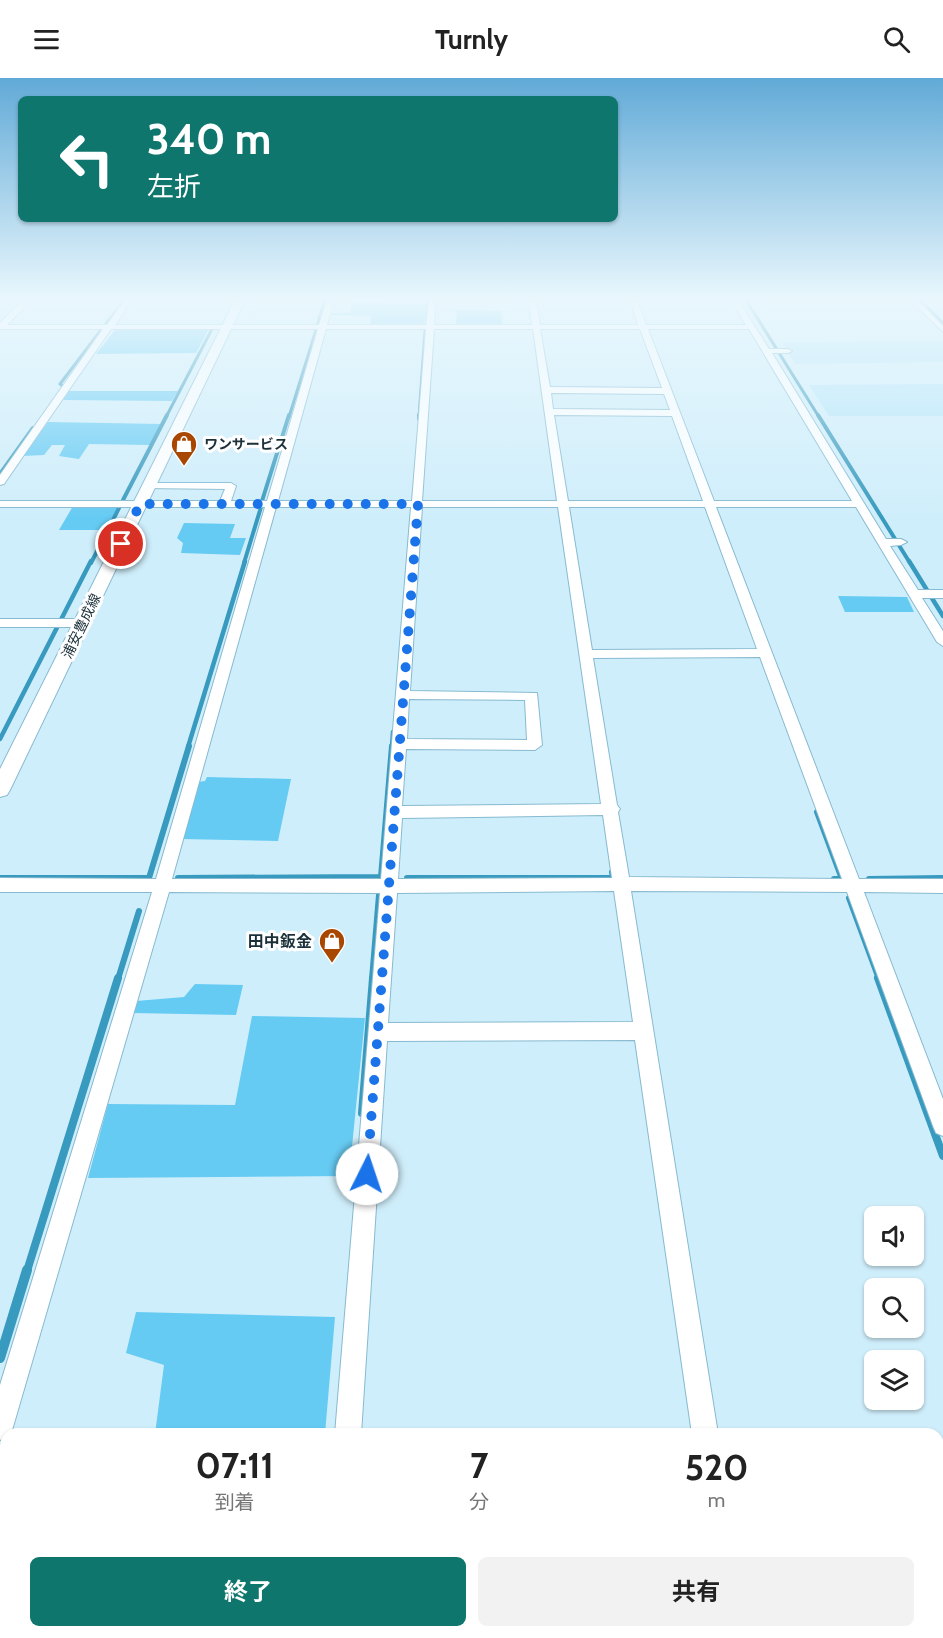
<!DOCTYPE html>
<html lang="ja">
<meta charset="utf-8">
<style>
body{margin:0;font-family:Cabin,"Noto Sans JP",sans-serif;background:#f2f2f2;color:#222;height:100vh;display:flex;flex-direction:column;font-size:22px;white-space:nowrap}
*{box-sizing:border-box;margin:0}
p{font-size:20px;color:#767676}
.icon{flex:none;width:33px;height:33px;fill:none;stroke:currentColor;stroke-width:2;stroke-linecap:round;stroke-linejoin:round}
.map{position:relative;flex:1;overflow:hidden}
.panel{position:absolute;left:0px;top:1350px;width:944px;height:210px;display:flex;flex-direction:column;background:#fff;border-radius:18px 18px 0 0;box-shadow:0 2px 4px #0004}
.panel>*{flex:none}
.guide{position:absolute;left:18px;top:18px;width:600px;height:126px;border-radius:9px;box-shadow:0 2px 4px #0004;background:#0f766e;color:#fff;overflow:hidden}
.fabs{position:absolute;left:864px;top:1128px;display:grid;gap:12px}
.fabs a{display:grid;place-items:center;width:60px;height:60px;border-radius:9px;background:#fff;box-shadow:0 2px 4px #0004;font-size:30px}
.pin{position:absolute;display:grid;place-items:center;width:51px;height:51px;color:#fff;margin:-26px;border:3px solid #fff;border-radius:50%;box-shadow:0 2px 6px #0007}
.me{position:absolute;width:66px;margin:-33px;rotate:4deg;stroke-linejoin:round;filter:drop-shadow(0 0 4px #0008)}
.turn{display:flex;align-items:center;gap:21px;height:126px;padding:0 30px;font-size:27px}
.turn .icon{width:78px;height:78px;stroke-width:2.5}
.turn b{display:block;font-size:42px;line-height:51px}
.eta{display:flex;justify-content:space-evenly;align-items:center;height:102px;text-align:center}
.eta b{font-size:36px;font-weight:700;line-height:42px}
.button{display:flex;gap:12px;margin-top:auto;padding:12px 30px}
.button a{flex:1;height:69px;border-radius:9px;background:#0f766e;color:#fff;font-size:24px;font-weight:700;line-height:69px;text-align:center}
.button a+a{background:#f2f2f2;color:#222}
header{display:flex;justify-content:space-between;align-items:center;height:78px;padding:0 30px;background:#fff;font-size:27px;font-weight:700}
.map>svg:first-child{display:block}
</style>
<header><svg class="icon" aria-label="menu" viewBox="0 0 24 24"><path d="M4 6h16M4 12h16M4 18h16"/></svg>Turnly<svg class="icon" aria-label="search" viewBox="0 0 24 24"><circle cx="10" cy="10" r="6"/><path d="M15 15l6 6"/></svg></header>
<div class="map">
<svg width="943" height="1560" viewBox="0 0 943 1560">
<rect width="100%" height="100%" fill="#cfeefb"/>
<!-- built -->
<g fill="#b5e5fa">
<path d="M 943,263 L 943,284 L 795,286 L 782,264 Z"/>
<path d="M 943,306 L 943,338 L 829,338 L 809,307 Z"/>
</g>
<!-- green -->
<g fill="#66cbf3">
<path d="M 352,225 L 426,226 L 424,247 L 370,247 L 371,238 L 330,237 L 331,235 L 350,235 Z"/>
<path d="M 457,232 L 501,233 L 502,247 L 456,247 Z"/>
<path d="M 209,251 L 196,275 L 96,276 L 115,252 Z"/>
<path d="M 69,313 L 178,313 L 172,323 L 63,322 Z"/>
<path d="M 48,344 L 161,346 L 150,367 L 89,366 L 79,381 L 59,378 L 65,367 L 52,367 L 44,377 L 22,378 Z"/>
<path d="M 73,428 L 118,429 L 105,452 L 59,452 Z"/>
<path d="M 184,445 L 235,446 L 230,460 L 246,460 L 240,477 L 181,475 L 183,465 L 177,460 Z"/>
<path d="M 838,518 L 907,519 L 914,534 L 845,534 Z"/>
<path d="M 207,699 L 291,701 L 278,763 L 181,761 L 198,704 L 205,703 Z"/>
<path d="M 195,906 L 243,907 L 236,937 L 132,935 L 136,923 L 184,919 Z"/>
<path d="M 252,938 L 365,940 L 349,1098 L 88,1100 L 108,1026 L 235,1027 Z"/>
<path d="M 136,1234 L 335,1239 L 325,1356 L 155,1356 L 164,1287 L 126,1275 Z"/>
<rect x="444" y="1554" width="67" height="6"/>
</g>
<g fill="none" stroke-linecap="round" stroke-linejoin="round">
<!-- stream-far5 -->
<g stroke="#379abe" stroke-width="3">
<path d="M 746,222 L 819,339"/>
<path d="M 920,222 L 943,245"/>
<path d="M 105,247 L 125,222"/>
<path d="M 312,248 L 317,248 L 325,222"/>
<path d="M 419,248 L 426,248 L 428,222"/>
<path d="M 60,313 L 64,309 L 60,306 L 101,252"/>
<path d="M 166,339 L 212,251"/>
<path d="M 289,339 L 316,252"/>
<path d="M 419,339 L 425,253"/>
</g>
<!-- stream-far4 -->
<g stroke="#379abe" stroke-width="4">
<path d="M 818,337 L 910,485"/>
<path d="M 419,341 L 419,337"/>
<path d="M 0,396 L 33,350"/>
<path d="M 123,422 L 167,337"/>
<path d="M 262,423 L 289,337"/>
<path d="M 91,485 L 119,430"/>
<path d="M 244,485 L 261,429"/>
</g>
<!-- stream-far3 -->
<g stroke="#379abe" stroke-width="4.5">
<path d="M 909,483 L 943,538"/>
<path d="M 0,661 L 91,483"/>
<path d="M 188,669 L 245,483"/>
<path d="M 392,669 L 393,654"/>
</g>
<!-- stream-far2 -->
<g stroke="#379abe" stroke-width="6">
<path d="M 817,734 L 842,801 L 834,801"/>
<path d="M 0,800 L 149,800 L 189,668"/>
<path d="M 178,800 L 381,799 L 392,668"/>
<path d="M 407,800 L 613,800 L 612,794"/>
<path d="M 869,801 L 943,800"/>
<path d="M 849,820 L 879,901"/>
<path d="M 118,901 L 139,833"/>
<path d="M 372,901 L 379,817"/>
</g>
<!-- stream-far1 -->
<g stroke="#379abe" stroke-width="8">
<path d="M 878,900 L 943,1078"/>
<path d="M 362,1035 L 373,900"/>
<path d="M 27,1193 L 118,900"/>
</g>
<!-- stream -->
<path stroke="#379abe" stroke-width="10" d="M 0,1280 L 27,1192"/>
<!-- minor casing -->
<g stroke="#87bad0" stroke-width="2">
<g id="minor">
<path d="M 23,222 L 31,222 L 7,247 L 107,247 L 125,222 L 132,222 L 115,247 L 319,247 L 327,222 L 334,222 L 327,247 L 426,247 L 429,222 L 436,222 L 434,247 L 532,247 L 529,222 L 536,222 L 540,247 L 638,247 L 630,222 L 637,222 L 646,247 L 746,247 L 731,222 L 738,222 L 769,271 L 788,271 L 792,273 L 788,275 L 772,275 L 886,461 L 901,461 L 907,464 L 901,467 L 890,468 L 918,512 L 943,512 L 943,520 L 922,520 L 943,553 L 943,568 L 937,564 L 856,429 L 716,429 L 859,801 L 943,801 L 943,815 L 864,814 L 943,1021 L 943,1058 L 936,1055 L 933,1048 L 847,814 L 631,813 L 718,1356 L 692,1356 L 635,962 L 387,963 L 361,1356 L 335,1356 L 380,815 L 169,814 L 13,1349 L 10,1356 L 6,1356 L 6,1359 L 0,1362 L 0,1307 L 152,814 L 0,814 L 0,800 L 156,801 L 265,429 L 0,429 L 0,423 L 220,423 L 225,411 L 145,410 L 144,408 L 149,405 L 231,405 L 236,408 L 231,423 L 267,423 L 318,251 L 111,251 L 4,406 L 0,407 L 0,397 L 103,251 L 0,251 L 0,245 ZM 326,251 L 426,251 L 412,423 L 278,423 ZM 434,251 L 533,251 L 557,423 L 422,423 ZM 540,251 L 640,251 L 662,310 L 550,309 ZM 648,251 L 749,251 L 852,423 L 714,423 ZM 551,315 L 664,316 L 670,332 L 553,331 ZM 554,337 L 672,338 L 703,423 L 568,423 ZM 276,429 L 411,429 L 381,801 L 172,801 ZM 422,429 L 558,429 L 601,726 L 402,728 L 406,671 L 535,672 L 542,667 L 537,615 L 410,613 ZM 569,429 L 705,429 L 757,571 L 592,572 ZM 760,579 L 842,801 L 629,799 L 618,734 L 620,731 L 617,727 L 593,580 ZM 409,621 L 525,622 L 527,662 L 407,661 ZM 603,737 L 612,800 L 398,801 L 402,740 ZM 614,813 L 633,944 L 388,945 L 397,815 Z"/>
<path d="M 910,222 L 917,222 L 943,248 L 943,254 Z"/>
<path d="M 0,541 L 82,541 L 88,545 L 82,549 L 0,549 Z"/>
<rect x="318" y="1554" width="30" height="6"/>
<path d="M 720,1554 L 750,1554 L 751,1560 L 721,1560 Z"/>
</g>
</g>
<!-- secondary casing -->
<g stroke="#87bad0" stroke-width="2">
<path id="secondary" d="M 235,222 L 245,222 L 10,712 L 7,717 L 0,719 L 0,691 Z"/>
</g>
<!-- minor -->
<use href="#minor" fill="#fff" fill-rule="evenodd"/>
<!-- secondary -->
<use href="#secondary" fill="#fff" fill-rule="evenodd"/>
</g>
<!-- sky -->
<linearGradient id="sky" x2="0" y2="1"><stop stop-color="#61aad7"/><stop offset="0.5" stop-color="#e9f7fd"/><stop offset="1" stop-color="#e9f7fd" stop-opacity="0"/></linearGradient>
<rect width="943" height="440" fill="url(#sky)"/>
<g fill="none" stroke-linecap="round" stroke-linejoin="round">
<!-- route -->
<path stroke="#1a73e8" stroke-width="10" stroke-dasharray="0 18" d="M 121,466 L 140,426 L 418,426 L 367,1096"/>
</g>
<!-- icons -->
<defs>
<g id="shop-pin" transform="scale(1.35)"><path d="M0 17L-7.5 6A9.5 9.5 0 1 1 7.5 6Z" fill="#a84701" stroke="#fff"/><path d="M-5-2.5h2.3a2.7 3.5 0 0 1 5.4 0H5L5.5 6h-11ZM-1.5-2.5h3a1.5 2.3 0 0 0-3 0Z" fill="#fff"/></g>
</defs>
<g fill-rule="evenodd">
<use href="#shop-pin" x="184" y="366"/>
<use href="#shop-pin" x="332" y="863"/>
</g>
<g text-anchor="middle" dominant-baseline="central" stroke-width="6" stroke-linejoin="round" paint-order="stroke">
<!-- far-poi labels -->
<g font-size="14" font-weight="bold" fill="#1b3039" stroke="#fff" text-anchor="start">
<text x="204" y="366">ワンサービス</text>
</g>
<!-- far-street labels -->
<g font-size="14" fill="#1b3039" stroke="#fff">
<text transform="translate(81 548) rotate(-64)">浦安豊成線</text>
</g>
<!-- poi labels -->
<g font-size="16" font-weight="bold" fill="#1b3039" stroke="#fff" text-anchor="end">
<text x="312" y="863">田中鈑金</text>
</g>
</g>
</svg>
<div class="fabs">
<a><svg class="icon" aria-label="sound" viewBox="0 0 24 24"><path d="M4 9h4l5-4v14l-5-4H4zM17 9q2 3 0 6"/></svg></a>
<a><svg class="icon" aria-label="search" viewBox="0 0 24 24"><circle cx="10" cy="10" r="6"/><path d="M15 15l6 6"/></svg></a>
<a><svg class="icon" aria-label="layers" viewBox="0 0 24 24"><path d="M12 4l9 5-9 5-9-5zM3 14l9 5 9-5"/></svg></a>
</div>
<div class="pin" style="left:121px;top:466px;background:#d93025"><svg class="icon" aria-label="arrive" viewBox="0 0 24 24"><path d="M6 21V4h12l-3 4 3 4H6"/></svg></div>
<svg class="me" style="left:367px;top:1096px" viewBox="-20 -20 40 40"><circle r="19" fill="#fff"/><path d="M0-13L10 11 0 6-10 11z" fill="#1a73e8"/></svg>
<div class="guide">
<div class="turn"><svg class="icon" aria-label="left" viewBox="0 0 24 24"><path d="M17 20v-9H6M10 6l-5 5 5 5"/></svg><div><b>340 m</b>左折</div></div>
</div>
<section class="panel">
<div class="eta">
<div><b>07:11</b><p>到着</p></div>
<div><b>7</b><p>分</p></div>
<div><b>520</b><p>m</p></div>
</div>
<div class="button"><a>終了</a><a>共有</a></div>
</section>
</div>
